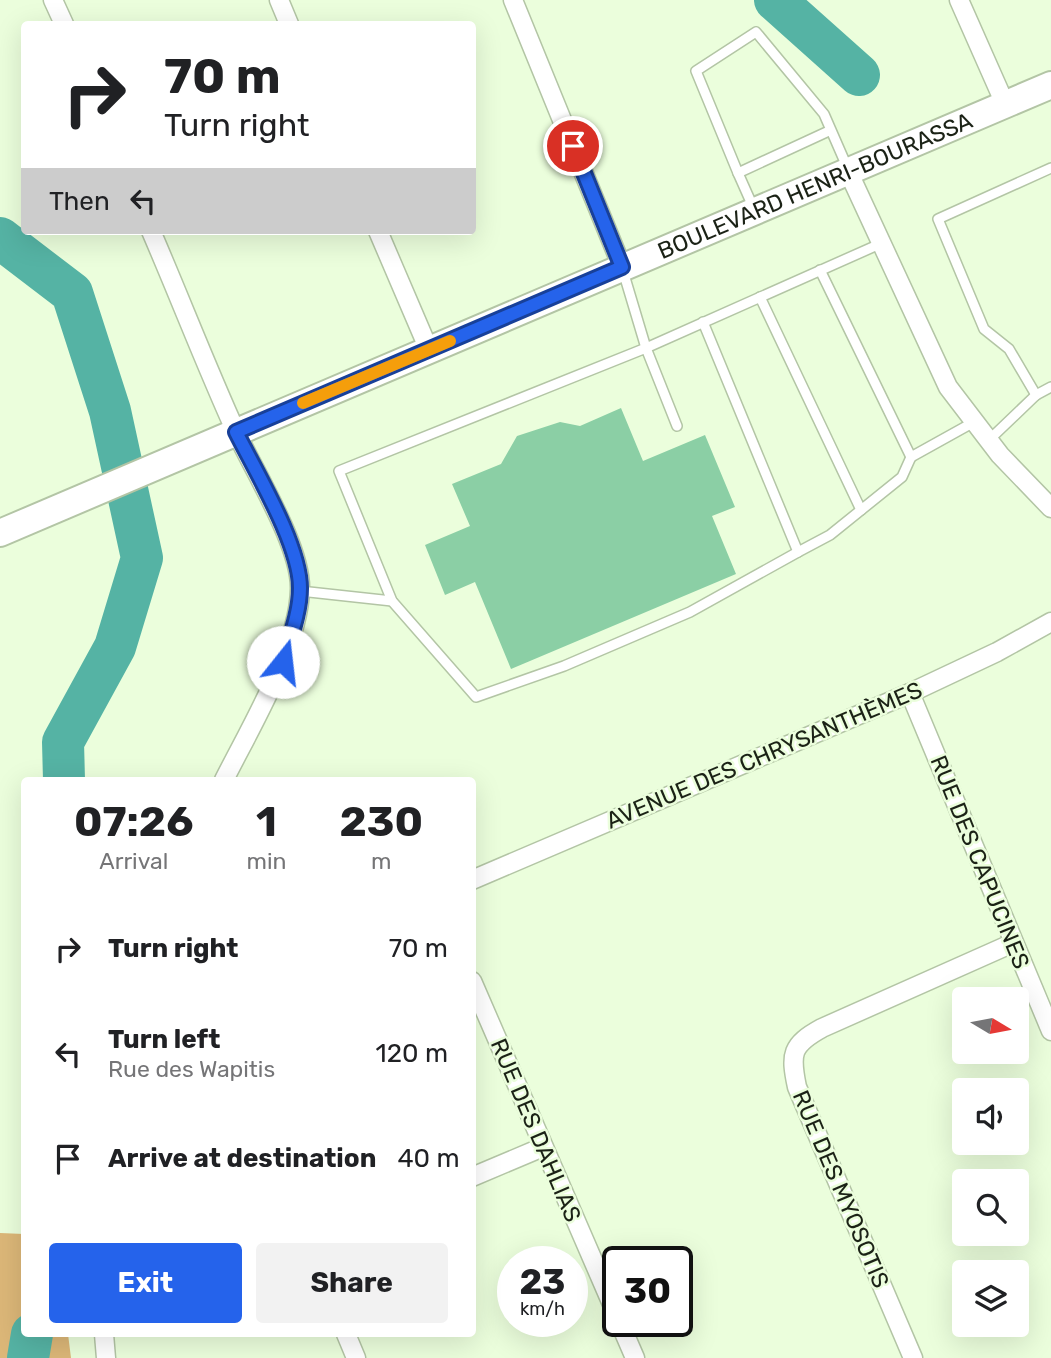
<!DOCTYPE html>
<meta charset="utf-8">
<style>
body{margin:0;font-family:Rubik,sans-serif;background:#f2f2f2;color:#202124;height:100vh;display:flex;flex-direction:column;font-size:26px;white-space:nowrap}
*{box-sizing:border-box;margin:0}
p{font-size:23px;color:#757577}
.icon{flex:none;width:38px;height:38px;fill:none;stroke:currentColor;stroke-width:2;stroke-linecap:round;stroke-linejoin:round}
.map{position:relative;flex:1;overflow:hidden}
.details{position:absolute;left:21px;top:777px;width:455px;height:560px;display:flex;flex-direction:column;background:#fff;border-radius:7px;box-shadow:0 7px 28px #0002}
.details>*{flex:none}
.top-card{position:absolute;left:21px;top:21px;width:455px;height:214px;border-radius:7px;box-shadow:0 7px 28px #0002;background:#fff;color:#202124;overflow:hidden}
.needle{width:46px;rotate:100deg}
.fabs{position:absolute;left:952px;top:987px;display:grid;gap:14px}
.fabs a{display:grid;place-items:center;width:77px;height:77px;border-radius:7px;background:#fff;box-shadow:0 7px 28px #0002;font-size:35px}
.speed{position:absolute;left:497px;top:1246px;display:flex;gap:14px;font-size:35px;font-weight:700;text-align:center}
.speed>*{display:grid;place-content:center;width:91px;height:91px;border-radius:50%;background:#fff;box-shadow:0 7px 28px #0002;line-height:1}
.speed small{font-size:18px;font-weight:400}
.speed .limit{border:4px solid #111;border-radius:10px;background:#fff;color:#111}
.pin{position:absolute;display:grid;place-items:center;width:60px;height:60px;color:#fff;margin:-30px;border:4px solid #fff;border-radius:50%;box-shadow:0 2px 7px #0007}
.me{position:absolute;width:77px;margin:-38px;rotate:16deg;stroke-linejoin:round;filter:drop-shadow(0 0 5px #0008)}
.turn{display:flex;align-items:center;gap:24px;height:147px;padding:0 28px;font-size:32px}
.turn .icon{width:91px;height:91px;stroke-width:2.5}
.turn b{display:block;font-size:49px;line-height:60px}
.then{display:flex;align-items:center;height:66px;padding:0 28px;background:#0003;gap:14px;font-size:26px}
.eta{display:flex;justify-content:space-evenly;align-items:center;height:119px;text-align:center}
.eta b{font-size:42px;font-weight:700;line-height:49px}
.button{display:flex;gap:14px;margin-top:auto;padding:14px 28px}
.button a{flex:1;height:80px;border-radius:7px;background:#2563eb;color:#fff;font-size:28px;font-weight:700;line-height:80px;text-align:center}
.button a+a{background:#f2f2f2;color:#202124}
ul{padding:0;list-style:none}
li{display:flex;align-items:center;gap:21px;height:105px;padding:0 28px}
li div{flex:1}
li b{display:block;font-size:26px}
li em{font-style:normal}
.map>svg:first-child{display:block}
</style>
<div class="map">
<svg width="1051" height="1358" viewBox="0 0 1051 1358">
<rect width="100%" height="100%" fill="#ebfedc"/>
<!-- forest -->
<path fill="#dcb778" d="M 0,1233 L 24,1234 L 24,1334 L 68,1334 L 71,1358 L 0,1358 Z"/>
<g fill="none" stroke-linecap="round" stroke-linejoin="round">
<!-- river -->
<g stroke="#55b3a4" stroke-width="42">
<path d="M 775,0 L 859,75"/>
<path d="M 0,238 L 72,293 L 110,411 L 142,558 L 115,647 L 63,742 L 64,780"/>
<path d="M 28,1358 L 32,1334"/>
</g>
</g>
<!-- building -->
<path fill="#8bcfa5" d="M 621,408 L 643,461 L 705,435 L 735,507 L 712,516 L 736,574 L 511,669 L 475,582 L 445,595 L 425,545 L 470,526 L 452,484 L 501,464 L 517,436 L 560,422 L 580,426 Z"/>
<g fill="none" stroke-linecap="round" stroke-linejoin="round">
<!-- service casing -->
<g stroke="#b3c5a5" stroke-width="12">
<g id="service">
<path d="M 831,130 L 738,173 L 696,71 L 756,32 L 824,114 L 848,169"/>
<path d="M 738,173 L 754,209"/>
<path d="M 820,270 L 911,457 L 974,422"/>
<path d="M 623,271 L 646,348 L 882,243"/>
<path d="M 760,297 L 861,510"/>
<path d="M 703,322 L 798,552 L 830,535 L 902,477 L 911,457"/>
<path d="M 1036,395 L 1009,349 L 984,329 L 938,219 L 1051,168"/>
<path d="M 677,426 L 646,348 L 339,471 L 392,601 L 476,697 L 564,666 L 690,612 L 798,552"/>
<path d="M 989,440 L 1036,395 L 1051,387"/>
<path d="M 300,591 L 392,601"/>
</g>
</g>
<!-- minor casing -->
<g stroke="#b3c5a5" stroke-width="21">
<g id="minor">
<path d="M 53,0 L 64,24"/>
<path d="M 279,0 L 289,24"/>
<path d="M 513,0 L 622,267"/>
<path d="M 959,0 L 1005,104"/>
<path d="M 848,171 L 948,387 L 1000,455 L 1051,508"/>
<path d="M 151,231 C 180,298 206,366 236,432 C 255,473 301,546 300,589 C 299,647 250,728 224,780"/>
<path d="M 378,231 L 429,350"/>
<path d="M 910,693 L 1051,1031"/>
<path d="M 472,880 L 910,693 L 997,652 L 1051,622"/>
<path d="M 472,981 L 618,1318"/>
<path d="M 472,1177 L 543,1147"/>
<path d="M 619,1321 L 635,1358"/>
<path d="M 104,1334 L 106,1358"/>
<path d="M 346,1334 L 356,1358"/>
<path d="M 913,1358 L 797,1087 C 790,1054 791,1045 822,1028 L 1013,943"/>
</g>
</g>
<!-- secondary casing -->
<g stroke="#b3c5a5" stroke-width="30">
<g id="secondary">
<path id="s1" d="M 0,533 L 1051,85"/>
</g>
</g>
<!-- service -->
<use href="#service" stroke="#fff" stroke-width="9"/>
<!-- minor -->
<use href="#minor" stroke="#fff" stroke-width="18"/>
<!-- secondary -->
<use href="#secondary" stroke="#fff" stroke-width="26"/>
</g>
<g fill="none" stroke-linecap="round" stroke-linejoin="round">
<!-- route casing -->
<g stroke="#184099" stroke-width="18">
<path id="route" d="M 283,662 C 290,638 300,612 300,588 C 300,545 256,472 236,432 L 622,267 L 573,146"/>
</g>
<!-- route -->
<use href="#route" stroke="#2563eb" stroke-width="12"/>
<!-- slow -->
<path stroke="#f59e0b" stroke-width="12" d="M 303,403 L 450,341"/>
</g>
<g text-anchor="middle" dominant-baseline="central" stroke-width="5" stroke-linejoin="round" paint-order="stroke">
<!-- street labels -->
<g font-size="23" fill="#1b2216" stroke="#ebfedc">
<text stroke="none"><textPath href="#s1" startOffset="886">BOULEVARD HENRI-BOURASSA</textPath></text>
<text transform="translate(764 755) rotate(-23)">AVENUE DES CHRYSANTHÈMES</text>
<text transform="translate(980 862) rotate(68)">RUE DES CAPUCINES</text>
<text transform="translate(536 1130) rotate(67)">RUE DES DAHLIAS</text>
<text transform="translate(841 1189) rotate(67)">RUE DES MYOSOTIS</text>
</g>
</g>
</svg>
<div class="fabs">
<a><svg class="needle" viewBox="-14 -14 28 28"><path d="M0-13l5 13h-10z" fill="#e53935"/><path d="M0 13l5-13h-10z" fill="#757577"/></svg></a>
<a><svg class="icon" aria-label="sound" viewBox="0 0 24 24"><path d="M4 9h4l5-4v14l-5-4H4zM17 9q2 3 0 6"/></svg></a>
<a><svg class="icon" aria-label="search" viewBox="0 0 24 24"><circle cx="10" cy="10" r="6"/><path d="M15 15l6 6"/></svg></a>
<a><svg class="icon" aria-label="layers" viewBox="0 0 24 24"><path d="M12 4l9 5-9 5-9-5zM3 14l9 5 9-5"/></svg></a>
</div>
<div class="speed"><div>23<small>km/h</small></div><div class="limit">30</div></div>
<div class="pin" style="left:573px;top:146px;background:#d93025"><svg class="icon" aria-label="arrive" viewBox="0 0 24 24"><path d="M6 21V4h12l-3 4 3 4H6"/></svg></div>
<svg class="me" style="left:283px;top:662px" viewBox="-20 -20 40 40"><circle r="19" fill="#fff"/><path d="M0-13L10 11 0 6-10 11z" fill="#2563eb"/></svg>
<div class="top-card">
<div class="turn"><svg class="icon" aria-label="right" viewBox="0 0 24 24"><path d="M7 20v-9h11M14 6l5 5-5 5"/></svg><div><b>70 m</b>Turn right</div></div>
<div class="then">Then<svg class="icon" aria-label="left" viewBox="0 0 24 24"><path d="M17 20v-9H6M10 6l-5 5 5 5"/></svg></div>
</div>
<section class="details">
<div class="eta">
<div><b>07:26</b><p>Arrival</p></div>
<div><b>1</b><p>min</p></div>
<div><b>230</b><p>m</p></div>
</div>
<ul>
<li><svg class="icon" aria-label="right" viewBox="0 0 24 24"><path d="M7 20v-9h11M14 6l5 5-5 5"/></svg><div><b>Turn right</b></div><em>70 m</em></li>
<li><svg class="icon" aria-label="left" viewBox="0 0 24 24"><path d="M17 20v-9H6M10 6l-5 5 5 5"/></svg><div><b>Turn left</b><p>Rue des Wapitis</p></div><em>120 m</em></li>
<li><svg class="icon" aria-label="arrive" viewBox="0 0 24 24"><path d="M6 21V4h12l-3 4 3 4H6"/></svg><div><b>Arrive at destination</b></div><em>40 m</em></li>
</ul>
<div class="button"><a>Exit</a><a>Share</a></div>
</section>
</div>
